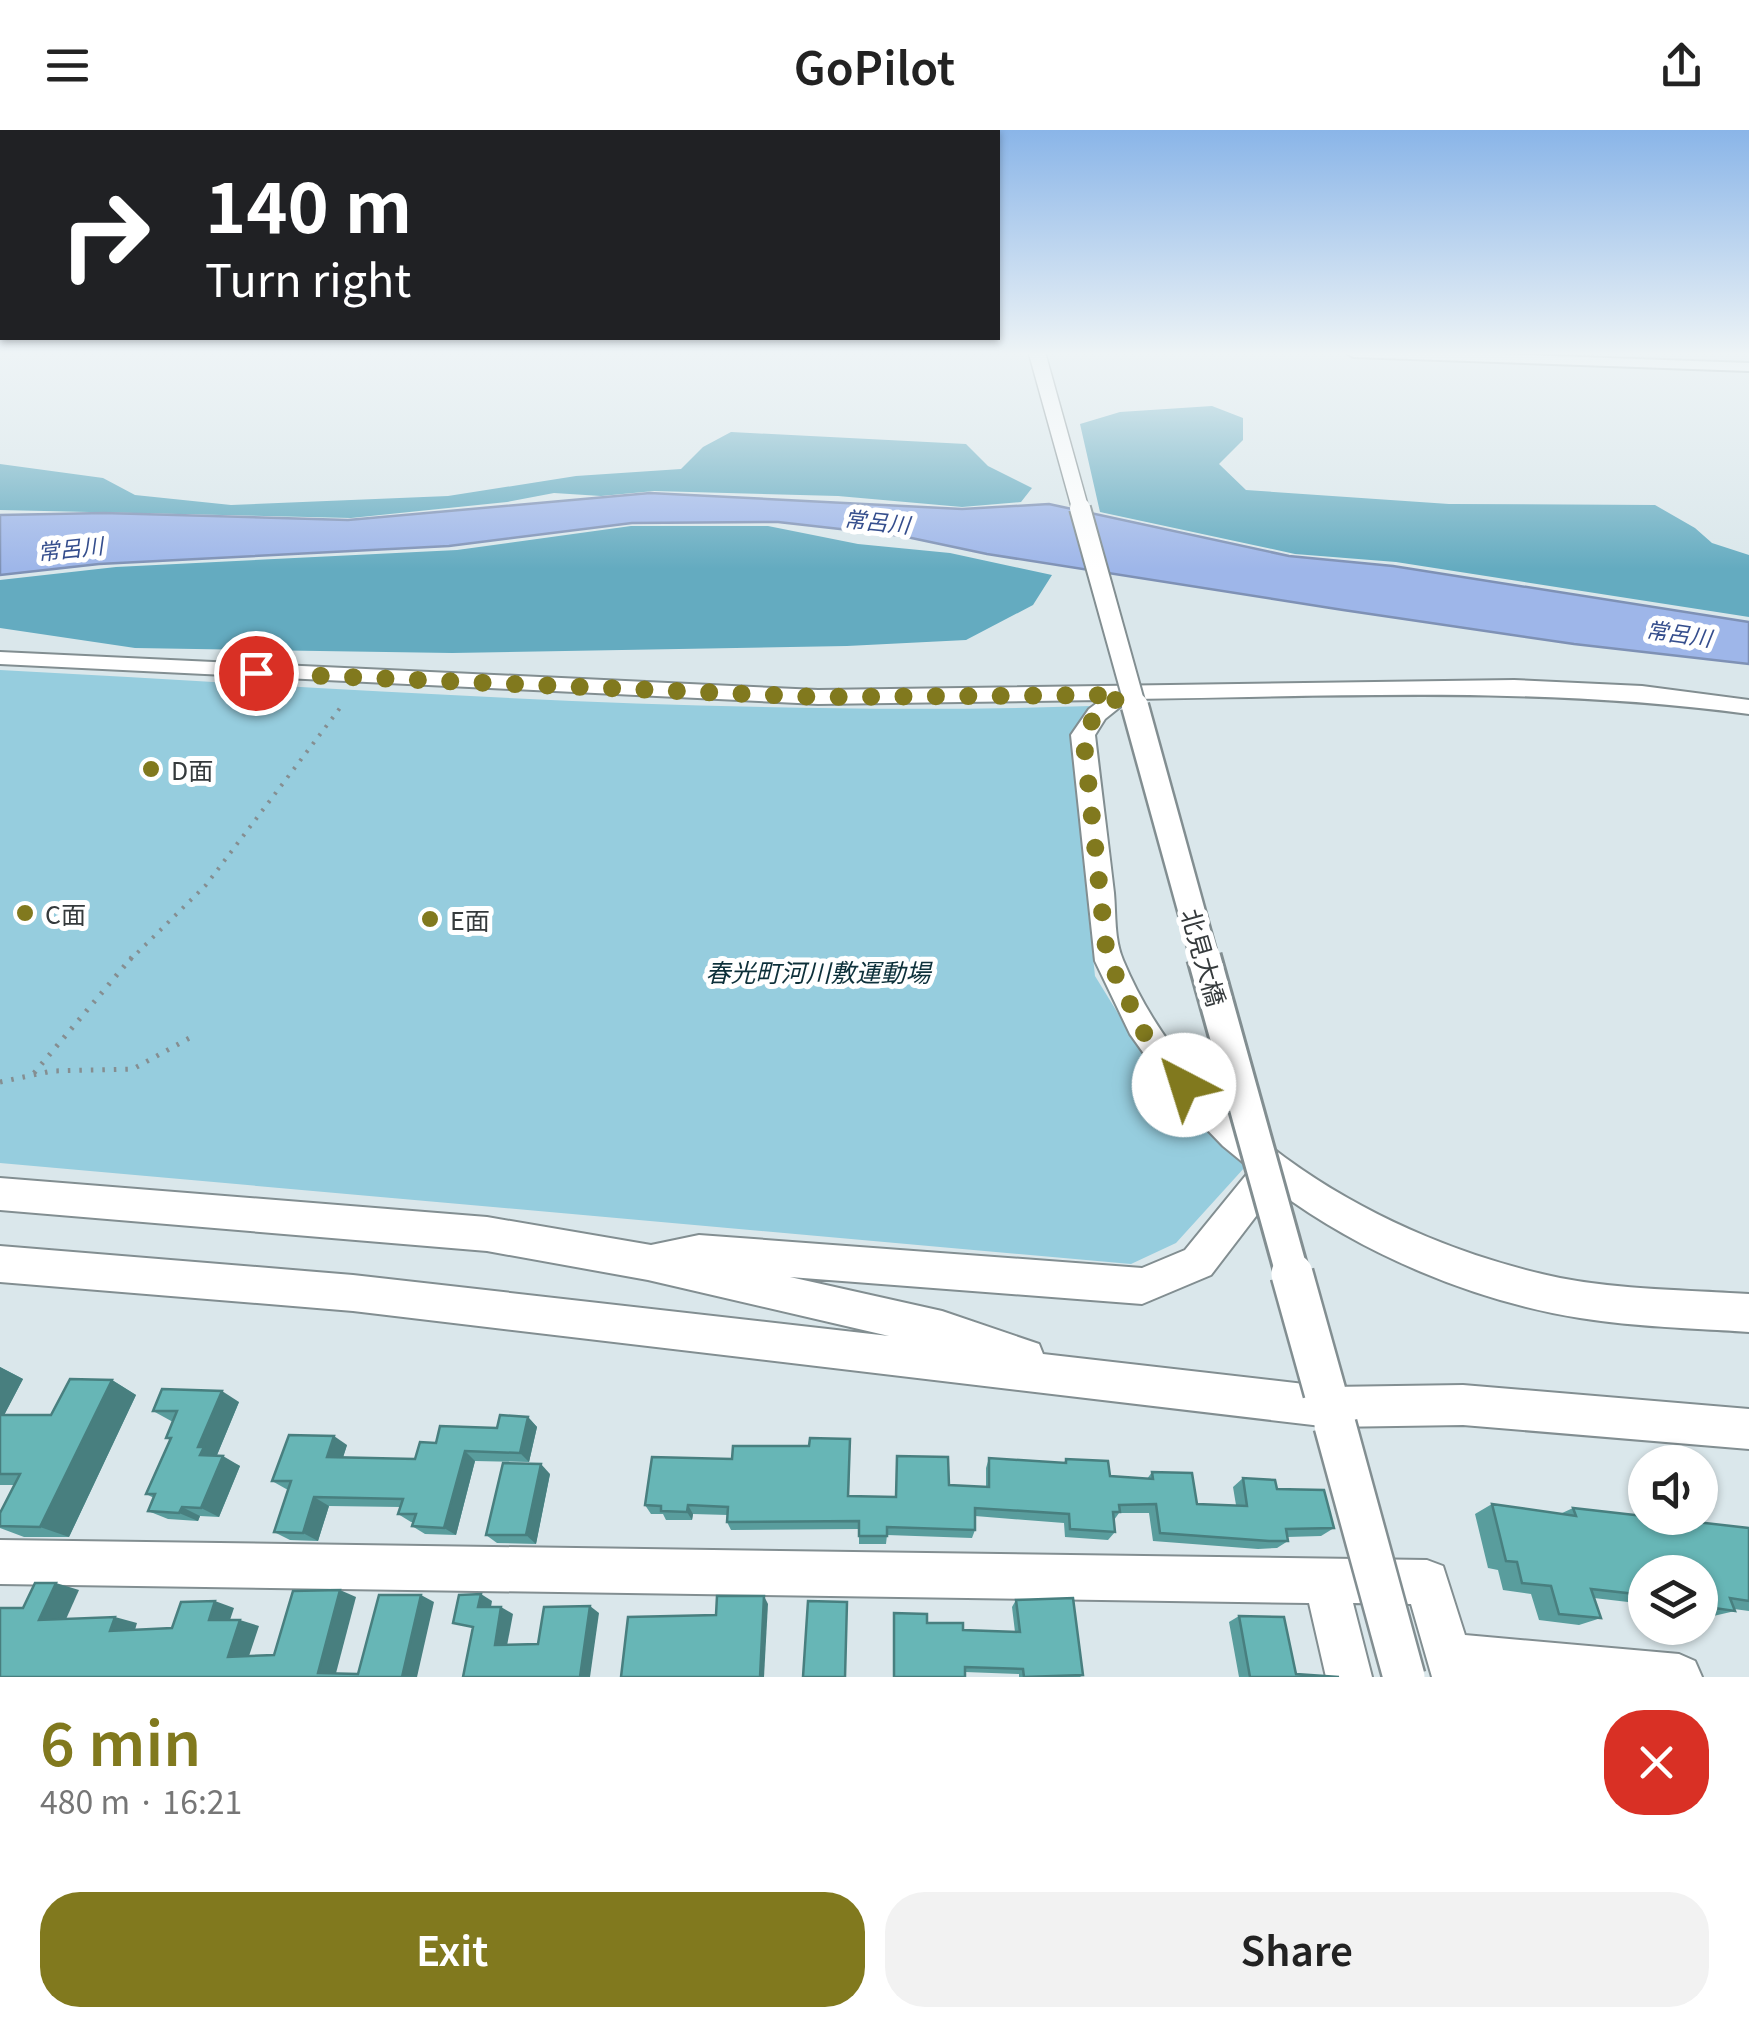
<!DOCTYPE html>
<meta charset="utf-8">
<style>
body{margin:0;font-family:Georgia,"Noto Sans JP",serif;background:#f2f2f2;color:#222;height:100vh;display:flex;flex-direction:column;font-size:38px;white-space:nowrap}
*{box-sizing:border-box;margin:0}
p{font-size:32px;color:#767676}
.icon{flex:none;width:55px;height:55px;fill:none;stroke:currentColor;stroke-width:2;stroke-linecap:round;stroke-linejoin:round}
.map{position:relative;height:1547px;overflow:hidden}
.drawer{display:flex;flex-direction:column;background:#fff;flex:1}
.drawer>*{flex:none}
.hud{position:absolute;left:0px;top:0px;width:1000px;height:210px;box-shadow:0 2px 8px #0004;background:#202124;color:#fff;overflow:hidden}
.tools{position:absolute;left:1628px;top:1315px;display:grid;gap:20px}
.tools a{display:grid;place-items:center;width:90px;height:90px;border-radius:50%;background:#fff;box-shadow:0 2px 8px #0004;font-size:50px}
.pin{position:absolute;display:grid;place-items:center;width:85px;height:85px;color:#fff;margin:-42px;border:5px solid #fff;border-radius:50%;box-shadow:0 2px 10px #0007}
.me{position:absolute;width:110px;margin:-55px;rotate:320deg;stroke-linejoin:round;filter:drop-shadow(0 0 8px #0008)}
.turn{display:flex;align-items:center;gap:35px;height:210px;padding:0 40px;font-size:45px}
.turn .icon{width:130px;height:130px;stroke-width:2.5}
.turn b{display:block;font-size:70px;line-height:85px}
.round{display:grid;place-items:center;flex:none;width:105px;height:105px;border-radius:40px;background:#f2f2f2}
.headline{display:flex;align-items:center;justify-content:space-between;height:170px;padding:0 40px}
h1{font-size:60px;font-weight:600;line-height:75px;color:#81791e}
.action{display:flex;gap:20px;margin-top:auto;padding:20px 40px}
.action a{flex:1;height:115px;border-radius:40px;background:#81791e;color:#fff;font-size:40px;font-weight:600;line-height:115px;text-align:center}
.action a+a{background:#f2f2f2;color:#222}
header{display:flex;justify-content:space-between;align-items:center;height:130px;padding:0 40px;background:#fff;font-size:45px;font-weight:600}
.map>svg:first-child{display:block}
</style>
<header><svg class="icon" aria-label="menu" viewBox="0 0 24 24"><path d="M4 6h16M4 12h16M4 18h16"/></svg>GoPilot<svg class="icon" aria-label="share" viewBox="0 0 24 24"><path d="M12 15V3M7 8l5-5 5 5M5 13v7h14v-7"/></svg></header>
<div class="map">
<svg width="1749" height="1547" viewBox="0 0 1749 1547">
<rect width="100%" height="100%" fill="#dae7eb"/>
<!-- green -->
<path fill="#96cdde" d="M 0,540 C 363,559 728,588 1091,576 L 1070,605 L 1095,846 L 1148,932 L 1245,1037 L 1176,1113 L 1131,1134 L 0,1033 Z"/>
<!-- forest -->
<g fill="#64abc0">
<path d="M 1212,276 L 1243,288 L 1243,310 L 1219,334 L 1246,360 L 1449,374 L 1655,375 L 1695,398 L 1712,413 L 1749,425 L 1749,487 L 1396,432 L 1295,424 L 1100,382 L 1080,294 L 1120,282 Z"/>
<path d="M 731,302 L 966,314 L 988,336 L 1032,358 L 1021,372 L 962,377 L 838,366 L 654,361 L 601,366 L 554,363 L 507,372 L 351,388 L 0,380 L 0,334 L 103,348 L 135,365 L 231,375 L 448,366 L 576,346 L 681,339 L 703,317 Z"/>
<path d="M 631,396 L 768,396 L 858,414 L 950,423 L 1052,445 L 1033,475 L 966,510 L 847,516 L 452,523 L 135,518 L 0,498 L 0,450 L 116,437 L 457,420 Z"/>
</g>
<!-- water -->
<path fill="#9eb6e9" stroke="#7e91b5" stroke-width="2.5" d="M 650,363 L 962,379 L 1049,374 L 1289,426 L 1393,436 L 1749,492 L 1749,534 L 1574,514 L 1343,480 L 987,424 L 902,406 L 778,392 L 632,393 L 449,416 L 99,434 L 0,445 L 0,385 L 104,383 L 348,390 Z"/>
<g fill="none" stroke-linecap="round" stroke-linejoin="round">
<!-- minor casing -->
<g stroke="#828e91" stroke-width="4">
<g id="minor">
<path d="M 1346,223 L 1468,223 L 1749,233 L 1749,241 L 1353,227 Z"/>
<path d="M 0,522 L 818,560 L 1514,550 L 1642,556 L 1749,570 L 1749,584 C 1541,556 1339,566 1130,569 L 1105,589 L 1095,605 C 1101,658 1108,710 1114,763 C 1116,785 1114,809 1123,830 C 1195,1003 1384,1111 1560,1148 C 1622,1160 1686,1160 1749,1164 L 1749,1202 C 1693,1198 1636,1197 1580,1188 C 1474,1171 1362,1124 1276,1060 L 1211,1145 L 1142,1174 L 790,1147 L 942,1181 L 1039,1214 L 1043,1224 L 1330,1257 L 1463,1255 L 1749,1279 L 1749,1319 L 1463,1295 L 1330,1297 L 353,1181 L 0,1152 L 0,1116 L 353,1145 L 889,1206 L 648,1150 L 487,1121 L 0,1080 L 0,1048 L 487,1087 L 651,1115 L 699,1105 L 1142,1138 L 1185,1120 L 1251,1039 L 1223,1016 L 1172,963 L 1130,904 L 1095,831 L 1071,605 L 1089,579 L 1101,570 L 818,574 L 0,534 Z"/>
<path d="M 0,1410 L 1427,1430 L 1443,1436 L 1465,1505 L 1679,1524 L 1695,1531 L 1702,1547 L 1432,1547 L 1411,1474 L 1353,1473 L 1372,1547 L 1326,1547 L 1309,1473 L 0,1454 Z"/>
</g>
</g>
<!-- path-far1 -->
<path stroke="#858e91" stroke-width="4" stroke-dasharray="2.5 8" stroke-linecap="butt" d="M 130,830 L 206,755 L 340,578"/>
<!-- path -->
<g stroke="#858e91" stroke-width="5" stroke-dasharray="2.5 9" stroke-linecap="butt">
<path d="M 34,943 L 132,827"/>
<path d="M 0,952 L 52,941 L 133,939 L 195,905"/>
</g>
<!-- minor -->
<use href="#minor" fill="#fff" fill-rule="evenodd"/>
<!-- minor-bridge-far4 casing -->
<g stroke="#828e91" stroke-width="19" stroke-linecap="butt">
<path id="minor-bridge-far4" d="M 1037,223 L 1081,381"/>
</g>
<!-- minor-bridge-far3 casing -->
<g stroke="#828e91" stroke-width="24" stroke-linecap="butt">
<path id="minor-bridge-far3" d="M 1080,378 L 1136,579"/>
</g>
<!-- minor-bridge-far2 casing -->
<g stroke="#828e91" stroke-width="31" stroke-linecap="butt">
<path id="minor-bridge-far2" d="M 1135,576 L 1205,830"/>
</g>
<!-- minor-bridge-far1 casing -->
<g stroke="#828e91" stroke-width="38" stroke-linecap="butt">
<path id="minor-bridge-far1" d="M 1204,827 L 1293,1147"/>
</g>
<!-- minor-bridge casing -->
<g stroke="#828e91" stroke-width="46" stroke-linecap="butt">
<g id="minor-bridge">
<path d="M 1292,1144 L 1325,1262"/>
<path d="M 1335,1295 L 1404,1547"/>
</g>
</g>
<!-- minor-bridge-far4 -->
<use href="#minor-bridge-far4" stroke="#fff" stroke-width="16"/>
<!-- minor-bridge-far3 -->
<use href="#minor-bridge-far3" stroke="#fff" stroke-width="20"/>
<!-- minor-bridge-far2 -->
<use href="#minor-bridge-far2" stroke="#fff" stroke-width="26"/>
<!-- minor-bridge-far1 -->
<use href="#minor-bridge-far1" stroke="#fff" stroke-width="32"/>
<!-- minor-bridge -->
<use href="#minor-bridge" stroke="#fff" stroke-width="41"/>
</g>
<!-- wall -->
<g fill="#599d9d">
<path d="M 0,1237 L 23,1249 L 4,1285 L 51,1285 L 112,1250 L 136,1265 L 69,1407 L 24,1407 L 0,1398 L 0,1383 L 14,1355 L 0,1355 Z"/>
<path d="M 239,1272 L 217,1325 L 240,1336 L 219,1387 L 200,1386 L 198,1391 L 168,1389 L 148,1381 L 154,1368 L 146,1364 L 170,1310 L 166,1308 L 173,1292 L 153,1281 Z"/>
<path d="M 528,1287 L 537,1297 L 529,1332 L 475,1331 L 456,1405 L 425,1404 L 412,1396 L 414,1392 L 411,1392 L 398,1384 L 400,1377 L 329,1376 L 318,1411 L 290,1410 L 274,1402 L 288,1360 L 272,1351 L 347,1315 L 343,1327 L 415,1329 L 436,1313 L 497,1298 Z"/>
<path d="M 850,1309 L 849,1366 L 896,1367 L 949,1355 L 986,1357 L 986,1338 L 989,1328 L 1064,1333 L 1066,1329 L 1110,1346 L 1147,1349 L 1152,1342 L 1197,1374 L 1236,1375 L 1233,1357 L 1243,1348 L 1277,1359 L 1334,1398 L 1321,1406 L 1287,1407 L 1288,1411 L 1277,1418 L 1258,1419 L 1153,1411 L 1149,1383 L 1119,1383 L 1114,1390 L 1115,1402 L 1108,1410 L 1065,1407 L 1064,1393 L 975,1386 L 975,1400 L 972,1408 L 887,1405 L 886,1414 L 859,1414 L 859,1399 L 731,1400 L 727,1392 L 728,1385 L 693,1384 L 692,1390 L 666,1390 L 663,1384 L 651,1384 L 645,1375 L 732,1329 Z"/>
<path d="M 550,1344 L 536,1414 L 497,1413 L 486,1405 Z"/>
<path d="M 1492,1374 L 1560,1384 L 1573,1378 L 1749,1398 L 1749,1481 L 1734,1479 L 1735,1481 L 1709,1487 L 1700,1486 L 1700,1442 L 1645,1442 L 1645,1474 L 1594,1468 L 1601,1488 L 1579,1495 L 1539,1490 L 1531,1464 L 1503,1460 L 1498,1440 L 1488,1438 L 1475,1384 Z"/>
<path d="M 1016,1470 L 1083,1545 L 1080,1547 L 1019,1547 L 1019,1544 L 965,1542 L 927,1493 L 963,1500 L 1015,1502 L 1012,1477 Z"/>
<path d="M 1239,1486 L 1296,1544 L 1339,1547 L 1239,1547 L 1229,1492 Z"/>
</g>
<!-- shaded-wall -->
<g fill="#487f7f">
<path d="M 0,1237 L 23,1249 L 0,1293 Z"/>
<path d="M 112,1250 L 136,1265 L 69,1407 L 40,1397 Z"/>
<path d="M 222,1261 L 239,1272 L 217,1325 L 200,1325 L 198,1317 Z"/>
<path d="M 528,1287 L 537,1297 L 529,1332 L 520,1323 Z"/>
<path d="M 334,1306 L 347,1315 L 340,1337 L 327,1327 Z"/>
<path d="M 465,1321 L 475,1331 L 456,1405 L 444,1398 Z"/>
<path d="M 223,1326 L 240,1336 L 219,1387 L 201,1378 Z"/>
<path d="M 541,1334 L 550,1344 L 536,1414 L 526,1405 Z"/>
<path d="M 314,1367 L 329,1376 L 318,1411 L 303,1403 Z"/>
<path d="M 688,1375 L 693,1384 L 692,1390 L 687,1382 Z"/>
<path d="M 182,1377 L 200,1386 L 198,1391 L 179,1383 Z"/>
<path d="M 56,1453 L 79,1460 L 63,1496 L 39,1490 Z"/>
<path d="M 340,1460 L 356,1467 L 335,1547 L 318,1543 Z"/>
<path d="M 481,1464 L 492,1471 L 490,1483 L 478,1477 Z"/>
<path d="M 421,1465 L 434,1472 L 417,1547 L 402,1547 Z"/>
<path d="M 764,1466 L 768,1474 L 764,1547 L 760,1547 Z"/>
<path d="M 215,1471 L 234,1478 L 228,1496 L 209,1490 Z"/>
<path d="M 590,1476 L 599,1483 L 590,1547 L 580,1547 Z"/>
<path d="M 501,1477 L 513,1484 L 506,1521 L 495,1515 Z"/>
<path d="M 115,1487 L 137,1493 L 133,1507 L 110,1501 Z"/>
<path d="M 240,1490 L 259,1496 L 247,1532 L 228,1527 Z"/>
</g>
<!-- building -->
<g fill="#67b6b6" stroke="#487f7f" stroke-width="2.5">
<path d="M 70,1249 L 112,1250 L 40,1397 L 0,1396 L 0,1383 L 20,1344 L 0,1344 L 0,1285 L 51,1285 Z"/>
<path d="M 162,1259 L 222,1261 L 198,1317 L 204,1317 L 200,1325 L 223,1326 L 201,1378 L 182,1377 L 179,1383 L 148,1381 L 155,1364 L 146,1364 L 171,1308 L 166,1308 L 177,1281 L 153,1281 Z"/>
<path d="M 500,1285 L 528,1287 L 520,1323 L 465,1321 L 444,1398 L 412,1396 L 416,1384 L 398,1384 L 403,1369 L 314,1367 L 303,1403 L 274,1402 L 291,1351 L 272,1351 L 289,1305 L 334,1306 L 327,1327 L 415,1329 L 420,1312 L 436,1313 L 440,1296 L 497,1298 Z"/>
<path d="M 810,1308 L 850,1309 L 848,1366 L 896,1367 L 897,1326 L 948,1327 L 949,1355 L 989,1357 L 989,1328 L 1066,1333 L 1066,1329 L 1108,1331 L 1110,1346 L 1153,1349 L 1152,1342 L 1192,1343 L 1197,1374 L 1247,1376 L 1243,1348 L 1275,1350 L 1277,1359 L 1324,1360 L 1334,1398 L 1286,1399 L 1288,1411 L 1269,1411 L 1160,1403 L 1156,1374 L 1119,1375 L 1120,1382 L 1113,1382 L 1115,1402 L 1070,1399 L 1069,1384 L 975,1378 L 975,1400 L 887,1397 L 887,1406 L 859,1406 L 859,1391 L 727,1392 L 728,1377 L 688,1375 L 687,1382 L 661,1381 L 661,1376 L 645,1375 L 652,1327 L 732,1329 L 733,1316 L 809,1316 Z"/>
<path d="M 503,1333 L 541,1334 L 526,1405 L 486,1405 Z"/>
<path d="M 1492,1374 L 1576,1386 L 1573,1378 L 1749,1398 L 1749,1471 L 1730,1468 L 1735,1481 L 1700,1476 L 1700,1442 L 1645,1442 L 1645,1465 L 1591,1459 L 1601,1488 L 1559,1484 L 1551,1456 L 1522,1453 L 1517,1432 L 1506,1431 Z"/>
<path d="M 35,1453 L 56,1453 L 39,1490 L 115,1487 L 110,1501 L 172,1498 L 181,1472 L 215,1471 L 209,1490 L 240,1490 L 228,1527 L 274,1525 L 293,1461 L 340,1460 L 318,1543 L 358,1544 L 379,1465 L 421,1465 L 402,1547 L 0,1547 L 0,1478 L 23,1478 Z"/>
<path d="M 481,1464 L 478,1477 L 501,1477 L 495,1515 L 538,1514 L 544,1477 L 590,1476 L 580,1547 L 463,1547 L 473,1497 L 453,1493 L 459,1465 Z"/>
<path d="M 717,1466 L 764,1466 L 760,1547 L 621,1547 L 628,1487 L 716,1485 Z"/>
<path d="M 1073,1468 L 1083,1545 L 1024,1547 L 1023,1539 L 965,1537 L 965,1547 L 894,1547 L 894,1483 L 927,1484 L 927,1493 L 963,1493 L 963,1500 L 1020,1502 L 1016,1470 Z"/>
<path d="M 808,1471 L 847,1472 L 845,1547 L 803,1547 Z"/>
<path d="M 1239,1486 L 1284,1487 L 1296,1544 L 1339,1547 L 1250,1547 Z"/>
</g>
<!-- sky -->
<linearGradient id="sky" x2="0" y2="1"><stop stop-color="#8ab5e8"/><stop offset="0.51" stop-color="#eef4f6"/><stop offset="1" stop-color="#eef4f6" stop-opacity="0"/></linearGradient>
<rect width="1749" height="439" fill="url(#sky)"/>
<g fill="none" stroke-linecap="round" stroke-linejoin="round">
<!-- route -->
<path stroke="#81791e" stroke-width="18" stroke-dasharray="0 32.4" d="M 256,543 L 818,567 L 1122,565 L 1097,584 L 1083,604 L 1107,827 L 1149,913 L 1184,955"/>
</g>
<!-- markers -->
<g fill="#81791e" stroke="#fff" stroke-width="4">
<circle cx="151" cy="639" r="10"/>
<circle cx="25" cy="783" r="10"/>
<circle cx="430" cy="789" r="10"/>
</g>
<g text-anchor="middle" dominant-baseline="central" stroke-width="10" stroke-linejoin="round" paint-order="stroke">
<!-- far-water labels -->
<g font-size="22" font-style="italic" fill="#354e8d" stroke="#fff">
<text transform="translate(877 390) rotate(6)">常呂川</text>
<text transform="translate(70 417) rotate(-6)">常呂川</text>
<text transform="translate(1679 502) rotate(8)">常呂川</text>
</g>
<!-- poi labels -->
<g font-size="25" fill="#353a3c" stroke="#fff" text-anchor="start">
<text x="171" y="639">D面</text>
<text x="45" y="783">C面</text>
<text x="450" y="789">E面</text>
</g>
<!-- street labels -->
<g font-size="25" fill="#353a3c" stroke="#fff">
<text transform="translate(1205 827) rotate(74)">北見大橋</text>
</g>
<!-- park labels -->
<g font-size="25" font-style="italic" fill="#0d303a" stroke="#fff">
<text x="818" y="841">春光町河川敷運動場</text>
</g>
</g>
</svg>
<div class="tools">
<a><svg class="icon" aria-label="sound" viewBox="0 0 24 24"><path d="M4 9h4l5-4v14l-5-4H4zM17 9q2 3 0 6"/></svg></a>
<a><svg class="icon" aria-label="layers" viewBox="0 0 24 24"><path d="M12 4l9 5-9 5-9-5zM3 14l9 5 9-5"/></svg></a>
</div>
<div class="pin" style="left:256px;top:543px;background:#d93025"><svg class="icon" aria-label="arrive" viewBox="0 0 24 24"><path d="M6 21V4h12l-3 4 3 4H6"/></svg></div>
<svg class="me" style="left:1184px;top:955px" viewBox="-20 -20 40 40"><circle r="19" fill="#fff"/><path d="M0-13L10 11 0 6-10 11z" fill="#81791e"/></svg>
<div class="hud">
<div class="turn"><svg class="icon" aria-label="right" viewBox="0 0 24 24"><path d="M7 20v-9h11M14 6l5 5-5 5"/></svg><div><b>140 m</b>Turn right</div></div>
</div>
</div>
<section class="drawer">
<div class="headline"><div><h1>6 min</h1><p>480 m · 16:21</p></div><a class="round" style="background:#d93025;color:#fff"><svg class="icon" aria-label="close" viewBox="0 0 24 24"><path d="M6 6l12 12M18 6L6 18"/></svg></a></div>
<div class="action"><a>Exit</a><a>Share</a></div>
</section>
